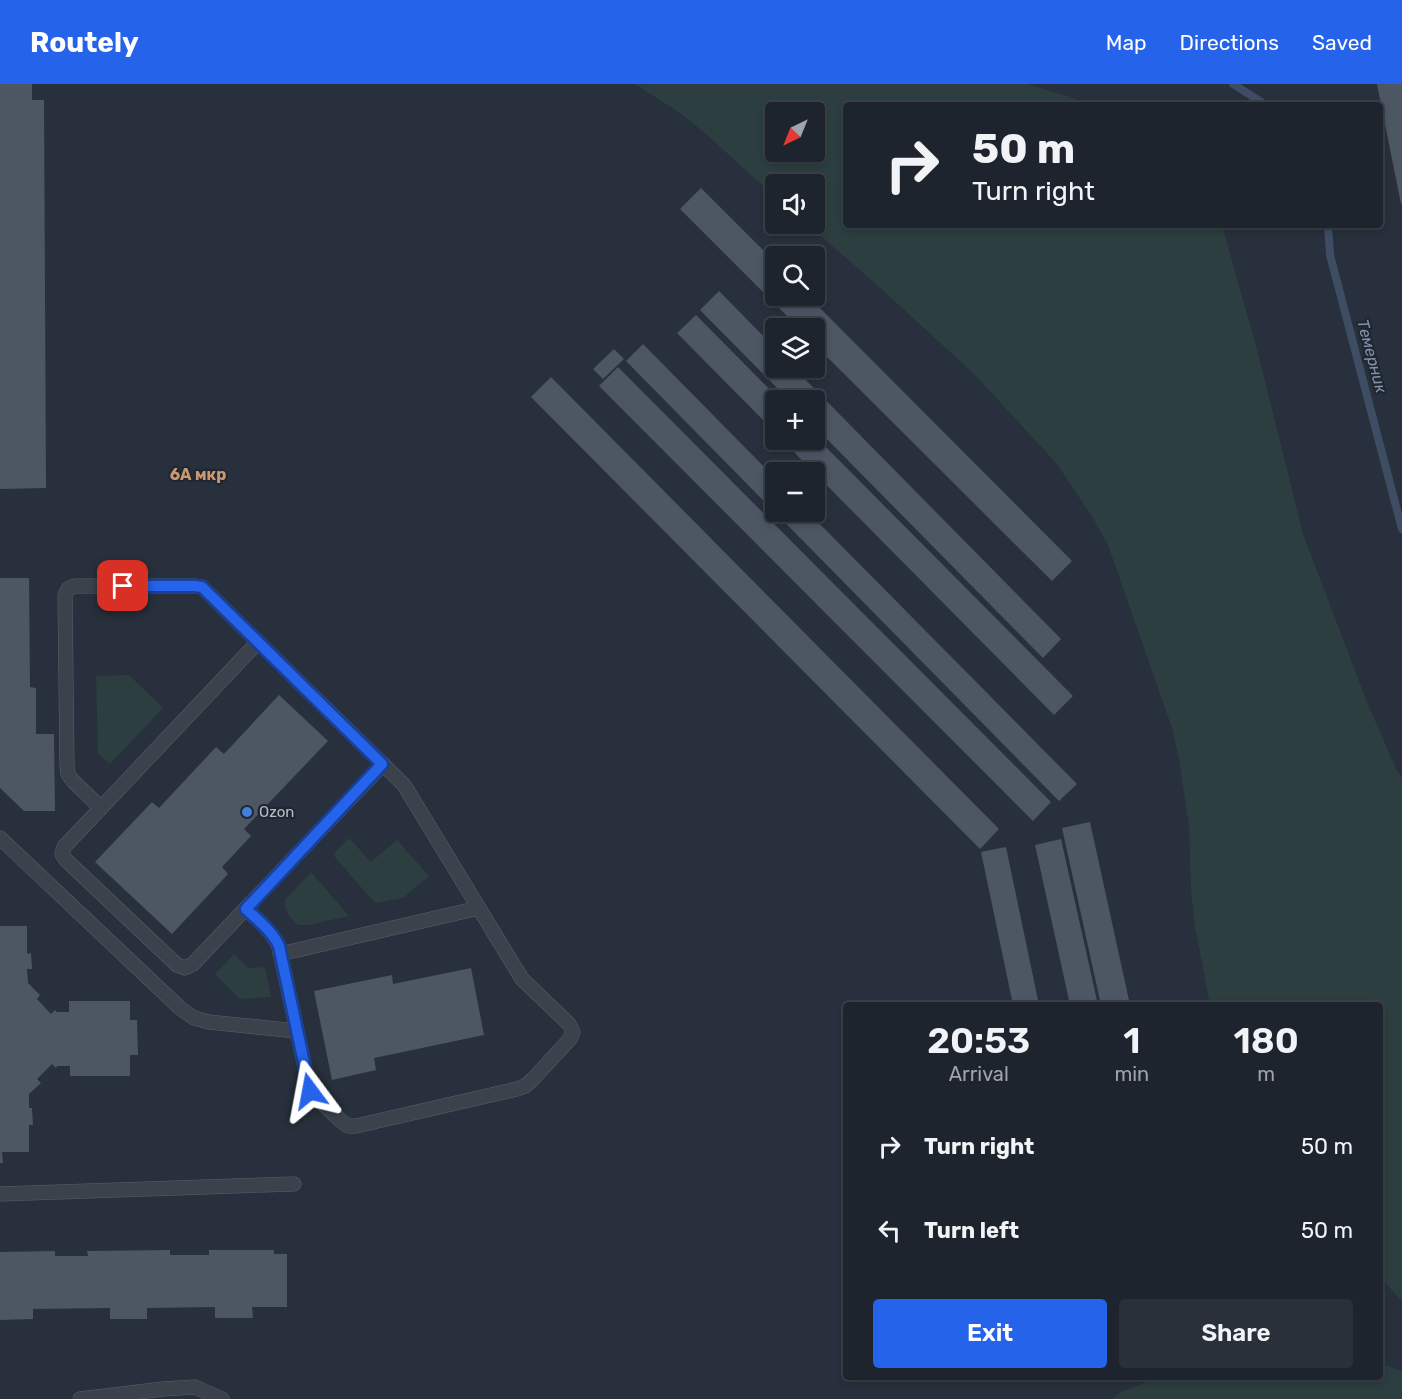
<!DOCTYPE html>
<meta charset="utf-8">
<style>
body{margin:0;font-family:Rubik,sans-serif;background:#2a3039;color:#f1f3f6;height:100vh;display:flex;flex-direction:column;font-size:22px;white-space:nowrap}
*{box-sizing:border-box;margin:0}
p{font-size:20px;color:#a0a4aa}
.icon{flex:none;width:33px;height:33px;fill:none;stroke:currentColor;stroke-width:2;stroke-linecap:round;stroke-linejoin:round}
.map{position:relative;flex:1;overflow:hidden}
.details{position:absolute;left:843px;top:918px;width:540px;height:378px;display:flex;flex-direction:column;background:#1d242d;border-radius:6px;box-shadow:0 3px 9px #0003,0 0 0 2px #3b4149}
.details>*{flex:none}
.banner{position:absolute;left:843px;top:18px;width:540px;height:126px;border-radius:6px;box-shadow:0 3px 9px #0003,0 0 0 2px #3b4149;background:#1d242d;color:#f1f3f6;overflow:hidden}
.needle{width:39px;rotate:223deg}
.fabs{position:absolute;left:765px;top:18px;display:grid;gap:12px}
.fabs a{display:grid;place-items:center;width:60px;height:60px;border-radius:6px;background:#1d242d;box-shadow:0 3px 9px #0003,0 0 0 2px #3b4149;font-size:30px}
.pin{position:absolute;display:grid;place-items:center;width:51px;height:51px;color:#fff;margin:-26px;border-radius:12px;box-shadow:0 3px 9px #0006}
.me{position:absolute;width:66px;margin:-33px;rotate:347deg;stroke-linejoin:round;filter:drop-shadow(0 0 4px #0008)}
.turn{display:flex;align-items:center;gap:21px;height:126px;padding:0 30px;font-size:27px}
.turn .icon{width:78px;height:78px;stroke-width:2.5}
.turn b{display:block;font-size:42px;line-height:51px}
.eta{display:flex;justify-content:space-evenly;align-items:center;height:102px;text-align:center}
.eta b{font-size:36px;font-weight:600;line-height:42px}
.cta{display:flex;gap:12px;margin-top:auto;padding:12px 30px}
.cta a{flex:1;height:69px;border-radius:6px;background:#2563eb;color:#fff;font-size:24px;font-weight:600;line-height:69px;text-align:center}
.cta a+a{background:#2a3039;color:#f1f3f6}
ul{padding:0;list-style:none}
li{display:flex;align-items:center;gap:18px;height:84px;padding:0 30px}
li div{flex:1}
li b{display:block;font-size:22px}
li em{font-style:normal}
header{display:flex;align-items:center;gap:36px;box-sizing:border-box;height:84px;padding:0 30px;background:#2563eb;color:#fff}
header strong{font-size:28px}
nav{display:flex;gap:33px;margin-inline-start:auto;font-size:21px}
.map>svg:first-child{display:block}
</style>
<header>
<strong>Routely</strong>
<nav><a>Map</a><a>Directions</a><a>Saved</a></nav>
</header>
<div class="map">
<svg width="1402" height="1315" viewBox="0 0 1402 1315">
<rect width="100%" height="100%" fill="#27303c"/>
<!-- green -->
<g fill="#2c3e3f" fill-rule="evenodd">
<path d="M 635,0 L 1028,0 L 1073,14 L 1084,21 L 846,21 L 846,141 L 1222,141 L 1259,273 L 1303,450 L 1367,618 L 1396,685 L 1402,694 L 1402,1217 L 1380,1193 L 1380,921 L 1210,921 L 1195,842 L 1191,807 L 1189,741 L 1179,676 L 1172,644 L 1108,461 L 1093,434 L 1057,380 L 974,290 L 876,200 L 807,140 L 814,140 L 814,100 L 776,100 L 775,113 L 707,51 L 683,31 ZM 776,28 L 814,28 L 814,68 L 776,68 Z"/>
<path d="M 129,591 L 163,624 L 110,680 L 98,669 L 96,592 Z"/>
<path d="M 349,754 L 371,778 L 397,756 L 429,792 L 403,814 L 375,819 L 333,771 Z"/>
<path d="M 311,788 L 349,832 L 308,841 L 298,841 C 290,833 284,828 285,816 Z"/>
<path d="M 234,870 L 248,884 L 265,883 L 271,913 L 240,915 L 215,890 Z"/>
<path d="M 1380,1279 L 1402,1287 L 1402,1315 L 1113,1315 L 1121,1308 L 1159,1293 L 1380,1293 Z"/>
</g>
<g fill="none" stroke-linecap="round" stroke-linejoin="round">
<!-- stream -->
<g stroke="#3e4d63" stroke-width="8">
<path d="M 1233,0 L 1266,21"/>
<path d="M 1328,141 L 1330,171 L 1402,445"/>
</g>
</g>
<!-- building -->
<g fill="#4d5764">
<path d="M 0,0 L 32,0 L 32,16 L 44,16 L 46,404 L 0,405 Z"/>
<path d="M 1377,0 L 1402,0 L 1402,120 L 1401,120 Z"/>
<path d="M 701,104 L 776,179 L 776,212 L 808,212 L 1072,477 L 1052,497 L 814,260 L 814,244 L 799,244 L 680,125 Z"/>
<path d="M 719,207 L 776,265 L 776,284 L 794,284 L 1061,555 L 1043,574 L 814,342 L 814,316 L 789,316 L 700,226 Z"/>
<path d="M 696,231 L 780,316 L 776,316 L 776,349 L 677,249 Z"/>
<path d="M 643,260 L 776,395 L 776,428 L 808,428 L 1077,700 L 1059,717 L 626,277 Z"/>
<path d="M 614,265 L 624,275 L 603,295 L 593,285 Z"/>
<path d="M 618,283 L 1051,718 L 1033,737 L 599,302 Z"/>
<path d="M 551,293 L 999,745 L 980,765 L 531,313 Z"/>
<path d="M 814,351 L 1073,612 L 1054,631 L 782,356 L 814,356 Z"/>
<path d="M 0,494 L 29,494 L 30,603 L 36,604 L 36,650 L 54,650 L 55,727 L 24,727 L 0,704 Z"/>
<path d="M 279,611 L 328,657 L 244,745 L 251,752 L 222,783 L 228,790 L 172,850 L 95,778 L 152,718 L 159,724 L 216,663 L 224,670 Z"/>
<path d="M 1090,738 L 1130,921 L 1101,921 L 1062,744 Z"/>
<path d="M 1061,755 L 1098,921 L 1070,921 L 1035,761 Z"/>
<path d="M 1006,763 L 1039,921 L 1013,921 L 981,768 Z"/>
<path d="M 0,842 L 27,842 L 27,870 L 31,869 L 32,885 L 27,885 L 28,899 L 40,911 L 37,915 L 51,930 L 55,926 L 57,928 L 69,928 L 69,917 L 130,917 L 130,936 L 137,936 L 138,971 L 130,971 L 130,992 L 70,992 L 70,982 L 57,982 L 56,984 L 52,980 L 37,995 L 41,999 L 29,1010 L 29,1024 L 32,1024 L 33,1041 L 29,1041 L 29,1068 L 2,1068 L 3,1079 L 0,1079 Z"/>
<path d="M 471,884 L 484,951 L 374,974 L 376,986 L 332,996 L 314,907 L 392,891 L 393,900 Z"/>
<path d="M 170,1166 L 170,1171 L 209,1171 L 209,1166 L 274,1166 L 274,1170 L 287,1170 L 287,1223 L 252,1223 L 253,1234 L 215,1234 L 215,1223 L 147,1224 L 147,1235 L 110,1235 L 110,1224 L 33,1225 L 33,1235 L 0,1236 L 0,1168 L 55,1167 L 55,1172 L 88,1172 L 87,1167 Z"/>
</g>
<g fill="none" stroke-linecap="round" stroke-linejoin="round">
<!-- lane casing -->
<g stroke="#59606a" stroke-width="15">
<g id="lane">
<path d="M 258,558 L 64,763 L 62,770 L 66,776 L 177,881 L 185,884 L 193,880 L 383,680"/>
<path d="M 101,724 L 73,697 L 68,690 L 67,681 L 65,511 L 68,505 L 75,502 L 194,502 L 202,503 L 404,701 L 522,895 L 569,940 L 573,948 L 570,955 L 532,996 L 525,1002 L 517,1005 L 356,1042 L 348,1042 L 341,1037 L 310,1007 L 279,863 C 272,847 258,836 246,825"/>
<path d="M 0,754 L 180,924 L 194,934 L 209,938 L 296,947"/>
<path d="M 280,870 L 479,824"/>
<path d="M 0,1110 L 294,1100"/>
<path d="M 80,1315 L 163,1305 L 195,1303 L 222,1315"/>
</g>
</g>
<!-- lane -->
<use href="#lane" stroke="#3b424c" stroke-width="14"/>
</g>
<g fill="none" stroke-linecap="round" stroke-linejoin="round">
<!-- route casing -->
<g stroke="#184099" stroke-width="15">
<path id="route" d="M 123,502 L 194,502 L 202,503 L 382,680 L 246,825 C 258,836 272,847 279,862 L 310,1007"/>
</g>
<!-- route -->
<use href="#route" stroke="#2563eb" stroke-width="10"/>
</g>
<!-- markers -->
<circle fill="#3f7fe0" stroke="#202731" stroke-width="2" cx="247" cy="728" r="6"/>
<g text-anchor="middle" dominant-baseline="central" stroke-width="4.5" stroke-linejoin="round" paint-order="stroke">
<!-- poi labels -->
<g font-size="15" fill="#b7bdc7" stroke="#202731" text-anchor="start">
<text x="259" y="728">Ozon</text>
</g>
<!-- water labels -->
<g font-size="16" font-style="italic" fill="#8193ab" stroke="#202731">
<text transform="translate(1372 272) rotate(75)">Темерник</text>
</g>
<!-- neighbourhood labels -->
<g font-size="16" font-weight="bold" fill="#ca986f" stroke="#202731">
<text x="198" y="390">6А мкр</text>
</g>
</g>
</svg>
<div class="fabs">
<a><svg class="needle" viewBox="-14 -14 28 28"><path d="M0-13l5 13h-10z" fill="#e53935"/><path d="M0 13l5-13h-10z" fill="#a0a4aa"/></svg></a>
<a><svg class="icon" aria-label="sound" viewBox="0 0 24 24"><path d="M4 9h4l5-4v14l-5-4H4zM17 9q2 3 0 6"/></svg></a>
<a><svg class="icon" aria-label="search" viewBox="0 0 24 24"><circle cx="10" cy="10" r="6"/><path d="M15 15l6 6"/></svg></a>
<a><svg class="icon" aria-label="layers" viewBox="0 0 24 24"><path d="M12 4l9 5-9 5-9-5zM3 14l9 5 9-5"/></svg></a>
<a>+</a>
<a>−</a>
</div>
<div class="pin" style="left:123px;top:502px;background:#d93025"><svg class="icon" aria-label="arrive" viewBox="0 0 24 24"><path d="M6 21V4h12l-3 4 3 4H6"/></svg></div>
<svg class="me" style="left:310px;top:1007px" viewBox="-20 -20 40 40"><path d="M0-17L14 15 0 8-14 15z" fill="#2563eb" stroke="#fff" stroke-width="4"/></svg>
<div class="banner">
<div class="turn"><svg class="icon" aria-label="right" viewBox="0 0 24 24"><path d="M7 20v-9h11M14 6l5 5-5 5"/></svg><div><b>50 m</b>Turn right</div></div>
</div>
<section class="details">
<div class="eta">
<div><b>20:53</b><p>Arrival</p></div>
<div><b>1</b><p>min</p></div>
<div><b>180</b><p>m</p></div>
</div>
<ul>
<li><svg class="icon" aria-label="right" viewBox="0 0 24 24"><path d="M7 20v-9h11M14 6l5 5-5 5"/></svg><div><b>Turn right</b></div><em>50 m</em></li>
<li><svg class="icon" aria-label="left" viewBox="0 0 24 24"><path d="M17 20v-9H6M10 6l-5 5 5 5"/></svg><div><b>Turn left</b></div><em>50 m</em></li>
</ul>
<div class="cta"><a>Exit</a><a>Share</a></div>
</section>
</div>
